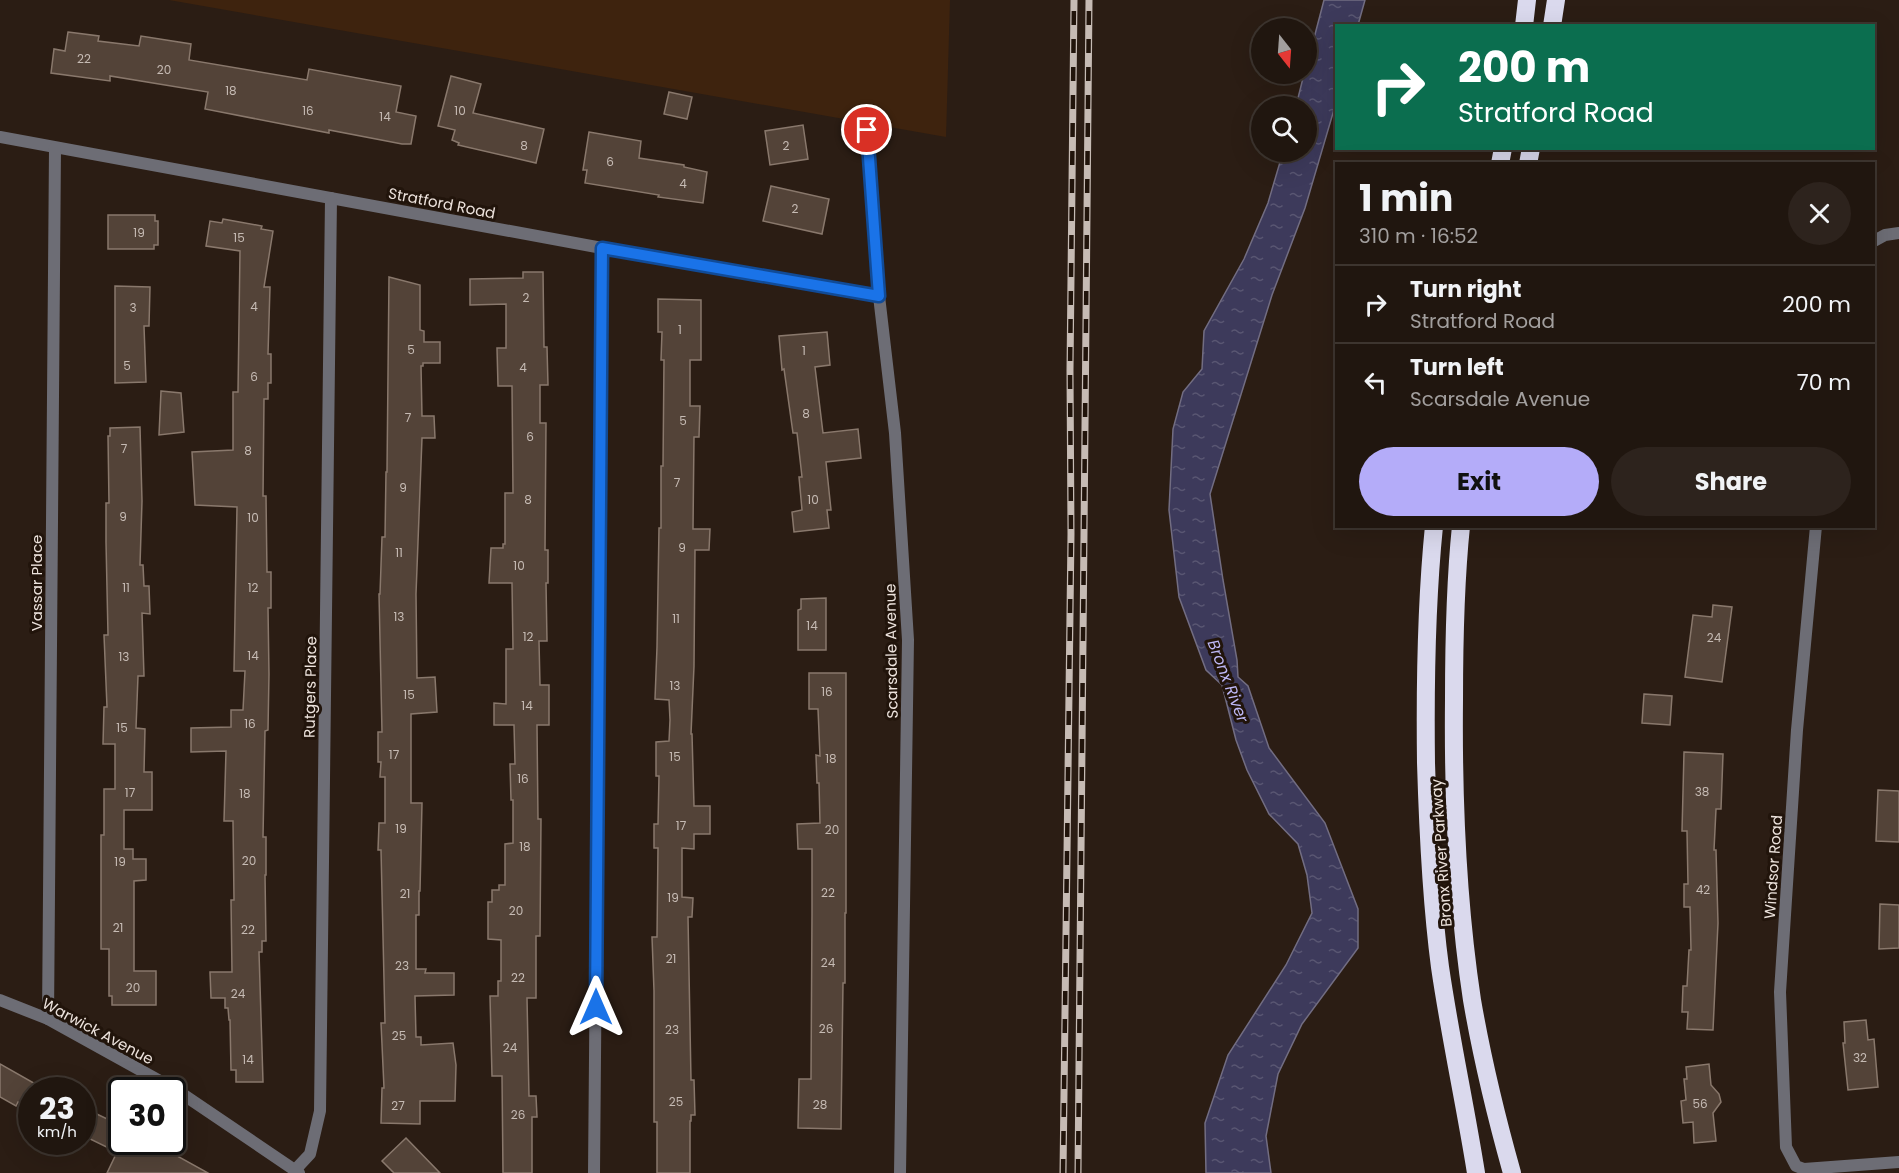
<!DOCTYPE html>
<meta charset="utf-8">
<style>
body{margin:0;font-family:Poppins,sans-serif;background:#2d231d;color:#f1f3f6;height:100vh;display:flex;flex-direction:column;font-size:22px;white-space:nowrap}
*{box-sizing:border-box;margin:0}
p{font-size:20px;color:#a29f9e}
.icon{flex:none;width:33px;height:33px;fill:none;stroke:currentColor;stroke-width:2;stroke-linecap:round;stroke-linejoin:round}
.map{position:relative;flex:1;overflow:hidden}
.drawer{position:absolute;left:1335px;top:162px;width:540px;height:366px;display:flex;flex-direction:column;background:#20160f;border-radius:0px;box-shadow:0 6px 24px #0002,0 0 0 2px #3d352f}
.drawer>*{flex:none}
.banner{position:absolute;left:1335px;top:24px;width:540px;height:126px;border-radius:0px;box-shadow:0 6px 24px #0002,0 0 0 2px #3d352f;background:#0b6e4f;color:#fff;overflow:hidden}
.needle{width:39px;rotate:163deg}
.fabs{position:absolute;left:1251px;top:18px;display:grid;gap:12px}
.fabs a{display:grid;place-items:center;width:66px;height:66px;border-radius:50%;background:#20160f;box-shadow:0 6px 24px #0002,0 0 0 2px #3d352f;font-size:30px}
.speed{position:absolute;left:18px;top:1077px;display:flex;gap:12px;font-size:30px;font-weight:700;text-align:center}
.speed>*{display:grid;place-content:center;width:78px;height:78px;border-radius:50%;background:#20160f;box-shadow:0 6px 24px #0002,0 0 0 2px #3d352f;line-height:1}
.speed small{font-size:15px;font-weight:400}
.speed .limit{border:3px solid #111;border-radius:9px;background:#fff;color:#111}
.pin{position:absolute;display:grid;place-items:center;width:51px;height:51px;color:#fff;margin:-26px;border:3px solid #fff;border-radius:50%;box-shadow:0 2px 6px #0007}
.me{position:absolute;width:66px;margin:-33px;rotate:0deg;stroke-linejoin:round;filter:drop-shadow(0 0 4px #0008)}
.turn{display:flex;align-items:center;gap:21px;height:126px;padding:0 24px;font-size:27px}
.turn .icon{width:78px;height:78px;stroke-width:2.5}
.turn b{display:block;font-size:42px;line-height:51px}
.round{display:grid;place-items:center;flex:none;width:63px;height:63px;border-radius:32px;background:#2d231d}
.headline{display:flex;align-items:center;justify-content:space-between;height:102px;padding:0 24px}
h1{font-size:36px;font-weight:700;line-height:45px}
.action{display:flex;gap:12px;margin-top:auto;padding:12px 24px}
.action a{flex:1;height:69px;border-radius:36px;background:#b4acf9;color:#111;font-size:24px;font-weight:700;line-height:69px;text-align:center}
.action a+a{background:#2d231d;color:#f1f3f6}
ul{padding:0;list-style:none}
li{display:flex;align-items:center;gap:18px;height:78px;padding:0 24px;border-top:2px solid #3d352f}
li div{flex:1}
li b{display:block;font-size:22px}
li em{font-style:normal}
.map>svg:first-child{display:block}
</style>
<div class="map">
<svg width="1899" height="1173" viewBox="0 0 1899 1173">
<defs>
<pattern id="water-ripples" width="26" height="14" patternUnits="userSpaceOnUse" patternTransform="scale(1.5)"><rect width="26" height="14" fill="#3d3a5b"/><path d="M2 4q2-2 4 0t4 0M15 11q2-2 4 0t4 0" fill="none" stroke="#595672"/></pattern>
</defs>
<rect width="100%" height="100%" fill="#2b1d14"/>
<!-- grass -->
<path fill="#3e230e" d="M 169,0 L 950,0 L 946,137 Z"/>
<!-- water -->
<path fill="url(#water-ripples)" stroke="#726d82" stroke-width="1.5" d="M 1324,0 L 1365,0 L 1358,25 L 1336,26 L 1336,103 L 1305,208 L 1272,295 L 1210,494 L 1223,580 L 1237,660 L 1238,677 L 1248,686 L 1269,748 L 1325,823 L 1358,909 L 1358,948 L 1302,1024 L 1278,1074 L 1266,1136 L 1271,1173 L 1206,1173 L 1205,1123 L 1228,1055 L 1286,965 L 1312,913 L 1307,875 L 1298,844 L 1269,814 L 1247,770 L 1236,740 L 1222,685 L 1206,670 L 1179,597 L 1169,510 L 1173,429 L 1183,392 L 1202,369 L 1204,331 L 1244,259 L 1268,203 L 1283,152 L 1306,152 L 1306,106 L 1296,106 L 1304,74 L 1306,74 L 1307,65 Z"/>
<!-- building -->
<g fill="#534338" stroke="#89786c" stroke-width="1.5">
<path d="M 68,32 L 99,36 L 98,41 L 139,46 L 141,36 L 191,44 L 189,60 L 307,80 L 309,69 L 401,86 L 396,112 L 416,116 L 411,144 L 402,144 L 329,130 L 329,133 L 205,109 L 208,92 L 110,76 L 110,81 L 51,73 L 54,49 L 65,51 Z"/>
<path d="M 451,76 L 481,84 L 473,113 L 544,129 L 536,163 L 458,145 L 459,143 L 452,140 L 455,130 L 438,126 Z"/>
<path d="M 669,92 L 692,97 L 687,119 L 664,114 Z"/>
<path d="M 803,125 L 808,159 L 770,165 L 765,131 Z"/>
<path d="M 589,132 L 641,141 L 639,158 L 684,165 L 684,167 L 707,172 L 703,203 L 658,197 L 659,195 L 585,183 L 587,170 L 583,170 Z"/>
<path d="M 771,186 L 829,199 L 822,234 L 763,221 Z"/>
<path d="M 108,215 L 155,215 L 155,221 L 158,221 L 158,245 L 154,245 L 154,249 L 108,249 Z"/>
<path d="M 223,219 L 262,226 L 261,229 L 273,231 L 264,287 L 270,287 L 268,354 L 271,354 L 271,383 L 268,383 L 268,399 L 264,399 L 263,496 L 266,496 L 267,572 L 271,572 L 271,608 L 268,608 L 269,674 L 268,730 L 265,731 L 263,837 L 266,837 L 266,875 L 265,875 L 266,941 L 262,941 L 262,952 L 259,952 L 263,1082 L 236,1082 L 236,1070 L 231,1070 L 230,1020 L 229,1020 L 228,1008 L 225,1008 L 225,998 L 211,998 L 210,972 L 232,972 L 231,900 L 234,900 L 233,821 L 224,821 L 226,751 L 191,752 L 191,728 L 231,727 L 231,710 L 243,710 L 245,671 L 234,671 L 237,507 L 195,505 L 192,452 L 233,450 L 233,392 L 238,392 L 240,251 L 206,246 L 210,221 L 222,223 Z"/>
<path d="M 523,272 L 543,272 L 544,347 L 547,347 L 548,385 L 540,385 L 540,423 L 546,423 L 545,550 L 548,550 L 548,583 L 546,583 L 547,641 L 539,641 L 540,685 L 549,685 L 549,725 L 537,725 L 538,819 L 541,819 L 540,936 L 536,936 L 536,998 L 527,998 L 529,1096 L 536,1096 L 537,1117 L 532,1117 L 532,1173 L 503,1173 L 502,1076 L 492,1076 L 490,996 L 498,996 L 498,981 L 501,981 L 501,940 L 488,939 L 488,902 L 492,902 L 492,890 L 499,890 L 499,885 L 505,885 L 505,844 L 513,843 L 513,800 L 511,800 L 510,764 L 515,764 L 514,725 L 494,725 L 494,703 L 506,704 L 506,649 L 513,649 L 512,583 L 489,583 L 491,548 L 503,548 L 503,544 L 505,544 L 505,493 L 513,493 L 512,386 L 498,386 L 497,348 L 506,348 L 506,304 L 470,305 L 470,279 L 523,278 Z"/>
<path d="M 389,277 L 420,285 L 420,330 L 424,331 L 424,342 L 440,342 L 440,363 L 423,363 L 423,366 L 421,366 L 422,416 L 434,416 L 435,438 L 422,438 L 416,594 L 417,678 L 435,677 L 437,712 L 411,714 L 411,803 L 422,803 L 420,891 L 419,891 L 419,915 L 416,915 L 416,969 L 426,969 L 425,973 L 454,973 L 454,995 L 415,996 L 416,1037 L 421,1037 L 421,1045 L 453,1043 L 456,1065 L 455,1101 L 420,1101 L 420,1124 L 381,1123 L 382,1088 L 384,1088 L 381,1023 L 385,1023 L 381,850 L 378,850 L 379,823 L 385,823 L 385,777 L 380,777 L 381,762 L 378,762 L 378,732 L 382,732 L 379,594 L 380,594 L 382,537 L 385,537 L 386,472 L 387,472 Z"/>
<path d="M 115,286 L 150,287 L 149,326 L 144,326 L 146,382 L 115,383 Z"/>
<path d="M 658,299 L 701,300 L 701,360 L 690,360 L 690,406 L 700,406 L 699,437 L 694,437 L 693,529 L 710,529 L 709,550 L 695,550 L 694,666 L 691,734 L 692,734 L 694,806 L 710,806 L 710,834 L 694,834 L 694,849 L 682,848 L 682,897 L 693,898 L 692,917 L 688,917 L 691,1080 L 694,1080 L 695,1115 L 691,1115 L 691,1121 L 690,1121 L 690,1173 L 657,1173 L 657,1122 L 654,1122 L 654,991 L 652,937 L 657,937 L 658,848 L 654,848 L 654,824 L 658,824 L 659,776 L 656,776 L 656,742 L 669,741 L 670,720 L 669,700 L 655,699 L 657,647 L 659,528 L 661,528 L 661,466 L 663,466 L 664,360 L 661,360 L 662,332 L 658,332 Z"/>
<path d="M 827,332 L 830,365 L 815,367 L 823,433 L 858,429 L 861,458 L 826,462 L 831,510 L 827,510 L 829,528 L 794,532 L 792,512 L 802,510 L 799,477 L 802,477 L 797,433 L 793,433 L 784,369 L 782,370 L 779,336 Z"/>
<path d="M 161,391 L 181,393 L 184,432 L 159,435 Z"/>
<path d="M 140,427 L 142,501 L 140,565 L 143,565 L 144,586 L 149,586 L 150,614 L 142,613 L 144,676 L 138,676 L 136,728 L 145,729 L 144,772 L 152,772 L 152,810 L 124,810 L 124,849 L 133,849 L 133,859 L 146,859 L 146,880 L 134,881 L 134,971 L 156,971 L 156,1005 L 112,1005 L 112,996 L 109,996 L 109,949 L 101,949 L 101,835 L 104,835 L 104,789 L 115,789 L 115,744 L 103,744 L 104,707 L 107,707 L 104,635 L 108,635 L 106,542 L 106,503 L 109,503 L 108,436 L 110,436 L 110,428 Z"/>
<path d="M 826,598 L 826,650 L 798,650 L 798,610 L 801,609 L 801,599 Z"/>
<path d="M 1713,605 L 1732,607 L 1722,682 L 1685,677 L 1693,615 L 1712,617 Z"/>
<path d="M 809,673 L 846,673 L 846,913 L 845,913 L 845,983 L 843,983 L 841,1129 L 798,1128 L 799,1079 L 811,1079 L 812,913 L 812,849 L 798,849 L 797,824 L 820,823 L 819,783 L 817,783 L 816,755 L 820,756 L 818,709 L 809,709 Z"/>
<path d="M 1644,694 L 1672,696 L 1670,725 L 1642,723 Z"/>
<path d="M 1684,752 L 1723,754 L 1721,809 L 1716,809 L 1714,850 L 1716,850 L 1718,923 L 1713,1030 L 1687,1029 L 1688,1012 L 1682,1012 L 1683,986 L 1687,986 L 1689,950 L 1691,950 L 1690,907 L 1684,907 L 1684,884 L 1688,884 L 1687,831 L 1682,831 Z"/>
<path d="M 1878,790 L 1899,791 L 1899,842 L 1876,841 Z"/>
<path d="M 1880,904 L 1899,905 L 1899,948 L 1879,949 Z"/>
<path d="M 1866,1020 L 1868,1040 L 1874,1039 L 1878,1087 L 1848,1090 L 1843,1043 L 1845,1043 L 1844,1022 Z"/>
<path d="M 0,1064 L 39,1086 L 36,1090 L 32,1090 L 32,1099 L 27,1107 L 18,1102 L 16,1106 L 0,1097 Z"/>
<path d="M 1709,1064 L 1711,1085 L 1719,1094 L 1721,1102 L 1713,1113 L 1716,1141 L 1694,1143 L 1693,1122 L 1683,1123 L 1681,1101 L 1686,1100 L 1684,1079 L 1687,1079 L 1686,1067 Z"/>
<path d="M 82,1107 L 122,1126 L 122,1144 L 123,1142 L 152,1142 L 208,1173 L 107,1173 L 117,1152 L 82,1135 Z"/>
<path d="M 406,1138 L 440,1173 L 394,1173 L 382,1161 Z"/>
</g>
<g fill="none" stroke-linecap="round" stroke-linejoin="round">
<!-- street -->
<g stroke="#6d6d75" stroke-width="12">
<path d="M 867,130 L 879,296 L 895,433 L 908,640 L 900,1173"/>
<path d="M 0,137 L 602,248 L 879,296"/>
<path d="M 1874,241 L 1885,235 L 1899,233"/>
<path d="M 1816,526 L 1797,730 L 1780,992 L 1786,1147 L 1796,1166 L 1804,1169 L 1899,1162"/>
<path d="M 0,1000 L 48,1019 L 178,1091 L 299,1173"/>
<path d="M 48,1019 L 55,148"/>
<path d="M 295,1170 L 310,1154 L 320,1111 L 331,198"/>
<path d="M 594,1173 L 602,248"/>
</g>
<!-- highway -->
<g stroke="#dad9ed" stroke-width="18">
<path d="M 1524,26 L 1527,0"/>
<path d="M 1552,26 L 1556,0"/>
<path d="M 1500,164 L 1503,148"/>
<path d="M 1528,164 L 1531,148"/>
<path d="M 1434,526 C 1426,605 1425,684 1426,763 C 1428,831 1431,899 1440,967 C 1450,1036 1465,1104 1476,1173"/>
<path d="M 1461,526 C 1455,584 1454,642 1454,700 C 1453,799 1457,901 1472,1000 C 1482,1058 1496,1116 1512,1173"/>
</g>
<!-- rail casing -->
<g stroke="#c6bbb4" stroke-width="7">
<g id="rail">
<path d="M 1063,1173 L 1071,534 L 1070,371 L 1074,0"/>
<path d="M 1078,1173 L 1089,0"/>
</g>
</g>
<!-- rail -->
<use href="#rail" stroke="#21140b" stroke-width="4.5" stroke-dasharray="14" stroke-linecap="butt"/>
</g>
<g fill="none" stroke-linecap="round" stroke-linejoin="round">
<!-- route casing -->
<g stroke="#114b97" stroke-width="15">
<path id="route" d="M 596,1007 L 602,248 L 879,296 L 867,130"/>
</g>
<!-- route -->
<use href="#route" stroke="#1a73e8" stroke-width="10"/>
</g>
<g text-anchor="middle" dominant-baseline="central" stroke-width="6" stroke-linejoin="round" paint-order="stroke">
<!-- number labels -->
<g font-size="12" fill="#c6bbb4">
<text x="84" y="58">22</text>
<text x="164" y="69">20</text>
<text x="231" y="90">18</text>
<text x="308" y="110">16</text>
<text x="460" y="110">10</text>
<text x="385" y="116">14</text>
<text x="524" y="145">8</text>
<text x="786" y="145">2</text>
<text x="610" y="161">6</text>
<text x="683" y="183">4</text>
<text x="795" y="208">2</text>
<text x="139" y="232">19</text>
<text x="239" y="237">15</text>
<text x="526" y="297">2</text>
<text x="254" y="306">4</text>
<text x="133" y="307">3</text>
<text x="680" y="329">1</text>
<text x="411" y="349">5</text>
<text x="804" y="350">1</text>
<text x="127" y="365">5</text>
<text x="523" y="367">4</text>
<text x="254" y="376">6</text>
<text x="806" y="413">8</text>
<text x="408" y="417">7</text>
<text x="683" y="420">5</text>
<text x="530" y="436">6</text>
<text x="124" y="448">7</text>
<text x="248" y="450">8</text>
<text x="677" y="482">7</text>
<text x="403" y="487">9</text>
<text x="528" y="499">8</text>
<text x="813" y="499">10</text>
<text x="123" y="516">9</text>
<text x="253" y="517">10</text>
<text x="682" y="547">9</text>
<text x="399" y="552">11</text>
<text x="519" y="565">10</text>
<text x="126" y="587">11</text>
<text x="253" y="587">12</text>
<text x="399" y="616">13</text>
<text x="676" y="618">11</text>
<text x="812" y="625">14</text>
<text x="528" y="636">12</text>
<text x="1714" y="637">24</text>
<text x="253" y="655">14</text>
<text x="124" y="656">13</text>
<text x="675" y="685">13</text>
<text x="827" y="691">16</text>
<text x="409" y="694">15</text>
<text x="527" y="705">14</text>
<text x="250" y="723">16</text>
<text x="122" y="727">15</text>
<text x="394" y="754">17</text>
<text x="675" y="756">15</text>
<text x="831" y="758">18</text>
<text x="523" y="778">16</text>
<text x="1702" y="791">38</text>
<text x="130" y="792">17</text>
<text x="245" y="793">18</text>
<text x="681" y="825">17</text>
<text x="401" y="828">19</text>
<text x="832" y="829">20</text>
<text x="525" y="846">18</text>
<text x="249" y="860">20</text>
<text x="120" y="861">19</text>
<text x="1703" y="889">42</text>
<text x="828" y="892">22</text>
<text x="405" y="893">21</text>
<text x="673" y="897">19</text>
<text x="516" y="910">20</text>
<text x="118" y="927">21</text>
<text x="248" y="929">22</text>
<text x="671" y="958">21</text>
<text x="828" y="962">24</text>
<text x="402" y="965">23</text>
<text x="518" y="977">22</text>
<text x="133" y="987">20</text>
<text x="238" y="993">24</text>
<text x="826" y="1028">26</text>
<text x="672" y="1029">23</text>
<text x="399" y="1035">25</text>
<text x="510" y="1047">24</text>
<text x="1860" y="1057">32</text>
<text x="248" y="1059">14</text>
<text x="676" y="1101">25</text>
<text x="1700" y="1103">56</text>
<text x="820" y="1104">28</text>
<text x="398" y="1105">27</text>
<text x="518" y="1114">26</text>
</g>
<!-- street labels -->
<g font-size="15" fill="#ede3dd" stroke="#21140b">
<text transform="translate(442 203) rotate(11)">Stratford Road</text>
<text transform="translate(36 583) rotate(-90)">Vassar Place</text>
<text transform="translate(891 651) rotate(-91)">Scarsdale Avenue</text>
<text transform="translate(310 687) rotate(-89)">Rutgers Place</text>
<text transform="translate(1441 853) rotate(-94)">Bronx River Parkway</text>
<text transform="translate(1773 867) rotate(-86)">Windsor Road</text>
<text transform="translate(98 1031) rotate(28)">Warwick Avenue</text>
</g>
<!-- water labels -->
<g font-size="16" font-style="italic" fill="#beb8f6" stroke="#21140b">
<text transform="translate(1228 681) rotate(69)">Bronx River</text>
</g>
</g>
</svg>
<div class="fabs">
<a><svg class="needle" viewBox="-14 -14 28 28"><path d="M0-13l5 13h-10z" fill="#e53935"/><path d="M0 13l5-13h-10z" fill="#a29f9e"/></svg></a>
<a><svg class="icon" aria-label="search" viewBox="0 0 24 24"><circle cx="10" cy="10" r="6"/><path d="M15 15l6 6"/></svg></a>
</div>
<div class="speed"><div>23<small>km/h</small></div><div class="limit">30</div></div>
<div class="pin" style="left:867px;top:130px;background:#d93025"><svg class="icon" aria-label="arrive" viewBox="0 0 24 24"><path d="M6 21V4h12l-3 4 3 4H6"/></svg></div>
<svg class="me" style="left:596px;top:1007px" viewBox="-20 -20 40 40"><path d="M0-17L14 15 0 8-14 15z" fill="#1a73e8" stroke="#fff" stroke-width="4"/></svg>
<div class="banner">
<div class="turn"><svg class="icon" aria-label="right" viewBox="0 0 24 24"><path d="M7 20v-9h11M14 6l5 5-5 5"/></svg><div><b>200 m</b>Stratford Road</div></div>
</div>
<section class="drawer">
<div class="headline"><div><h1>1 min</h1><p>310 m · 16:52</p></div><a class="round"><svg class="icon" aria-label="close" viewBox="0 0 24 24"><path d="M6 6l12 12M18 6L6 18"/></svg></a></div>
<ul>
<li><svg class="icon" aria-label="right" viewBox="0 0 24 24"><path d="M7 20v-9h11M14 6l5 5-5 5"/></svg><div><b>Turn right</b><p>Stratford Road</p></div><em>200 m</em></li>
<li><svg class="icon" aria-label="left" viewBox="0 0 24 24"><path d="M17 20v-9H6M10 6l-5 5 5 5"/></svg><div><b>Turn left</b><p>Scarsdale Avenue</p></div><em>70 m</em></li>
</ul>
<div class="action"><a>Exit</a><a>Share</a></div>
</section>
</div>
